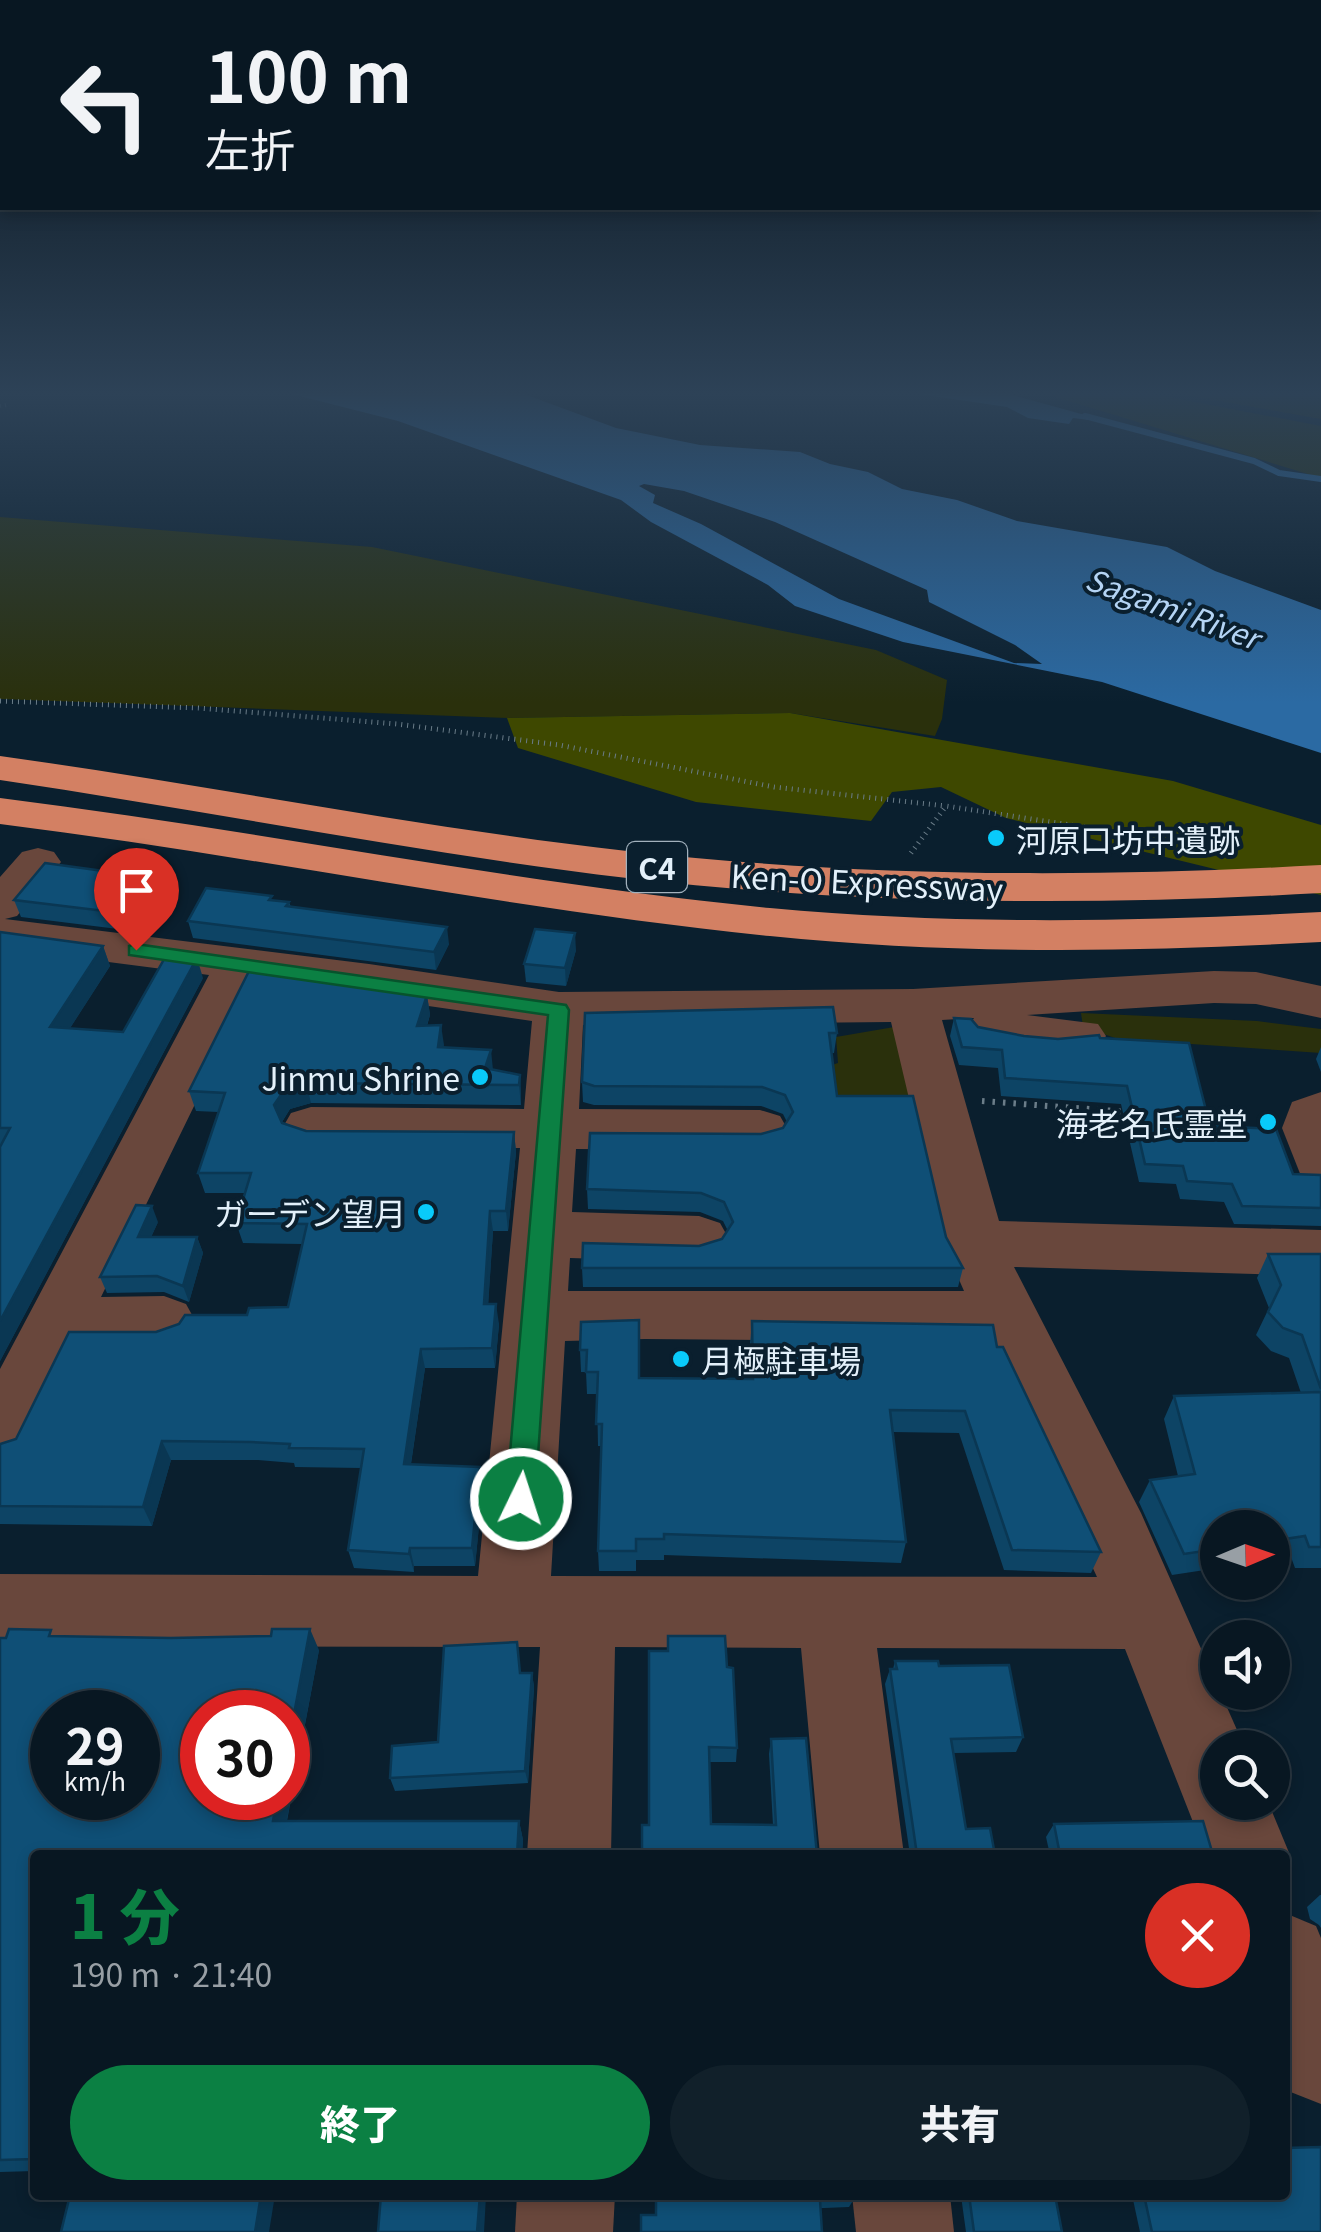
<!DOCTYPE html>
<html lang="ja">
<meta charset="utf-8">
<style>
body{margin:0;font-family:Georgia,"Noto Sans JP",serif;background:#11202a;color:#f1f3f6;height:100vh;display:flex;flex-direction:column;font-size:38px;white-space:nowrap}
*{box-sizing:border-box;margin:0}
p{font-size:32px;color:#989fa5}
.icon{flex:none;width:55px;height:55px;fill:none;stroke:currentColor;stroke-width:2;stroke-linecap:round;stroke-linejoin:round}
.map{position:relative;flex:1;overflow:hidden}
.panel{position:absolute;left:30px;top:1850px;width:1260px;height:350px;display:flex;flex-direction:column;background:#081722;border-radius:10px;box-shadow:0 5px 15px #0003,0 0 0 2px #293640}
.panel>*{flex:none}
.top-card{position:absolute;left:0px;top:0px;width:1322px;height:210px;box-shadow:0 5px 15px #0003,0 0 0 2px #293640;background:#081722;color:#f1f3f6;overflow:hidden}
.needle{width:65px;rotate:88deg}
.controls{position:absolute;left:1200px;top:1510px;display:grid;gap:20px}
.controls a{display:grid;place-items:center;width:90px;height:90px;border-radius:50%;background:#081722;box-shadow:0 5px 15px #0003,0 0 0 2px #293640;font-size:50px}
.speed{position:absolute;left:30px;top:1690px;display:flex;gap:20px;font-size:50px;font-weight:700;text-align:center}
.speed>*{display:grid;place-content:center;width:130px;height:130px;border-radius:50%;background:#081722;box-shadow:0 5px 15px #0003,0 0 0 2px #293640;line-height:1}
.speed small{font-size:25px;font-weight:400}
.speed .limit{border:15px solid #d22;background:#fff;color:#111}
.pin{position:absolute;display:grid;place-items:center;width:85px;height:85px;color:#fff;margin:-102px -42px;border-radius:50% 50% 50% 0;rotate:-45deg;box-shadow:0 0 10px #0007}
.pin .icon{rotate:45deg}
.me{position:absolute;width:110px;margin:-55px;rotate:4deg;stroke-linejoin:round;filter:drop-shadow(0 0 8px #0008)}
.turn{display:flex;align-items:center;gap:35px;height:210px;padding:0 40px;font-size:45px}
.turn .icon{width:130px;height:130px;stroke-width:2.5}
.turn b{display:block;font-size:70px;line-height:85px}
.round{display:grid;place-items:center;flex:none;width:105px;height:105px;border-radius:52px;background:#11202a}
.head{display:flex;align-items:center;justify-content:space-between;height:170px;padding:0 40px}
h1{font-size:60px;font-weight:800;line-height:75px;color:#0b8043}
.primary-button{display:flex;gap:20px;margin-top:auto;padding:20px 40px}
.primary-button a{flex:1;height:115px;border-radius:60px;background:#0b8043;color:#fff;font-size:40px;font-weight:800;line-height:115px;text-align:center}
.primary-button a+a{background:#11202a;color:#f1f3f6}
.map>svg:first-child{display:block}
</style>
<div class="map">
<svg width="1321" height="2232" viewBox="0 0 1321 2232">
<rect width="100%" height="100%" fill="#0a1f2e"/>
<!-- green -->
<g fill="#2a300c">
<path d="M 1036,391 L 1137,391 L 1321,426 L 1321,478 Z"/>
<path d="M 1164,391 L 1321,391 L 1321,419 Z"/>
<path d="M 0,517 L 372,547 L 876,650 L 947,680 L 942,719 L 935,736 L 790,713 L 507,718 L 0,699 Z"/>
<path d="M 1081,1013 L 1257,1021 L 1321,1029 L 1321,1053 L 1118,1039 L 1083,1027 Z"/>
<path d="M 900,1026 L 925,1112 L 839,1113 L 832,1065 L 838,1063 L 836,1037 Z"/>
</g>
<!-- forest -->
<path fill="#3e4800" d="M 790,713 L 1173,781 L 1321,825 L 1321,895 L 1006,818 L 941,787 L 892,792 L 871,821 L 696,802 L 518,748 L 507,718 Z"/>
<!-- water -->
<g fill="#2b6aa3" fill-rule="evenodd">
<path d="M 280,391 L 516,391 L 616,428 L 700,445 L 800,452 L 830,464 L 868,472 L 902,489 L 957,500 L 1017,521 L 1167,547 L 1215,571 L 1321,610 L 1321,753 L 1102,682 L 903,642 L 795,606 L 768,585 L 651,522 L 621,500 L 398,421 ZM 644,484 L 684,491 L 775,522 L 927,590 L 929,602 L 1015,645 L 1042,664 L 1014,663 L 839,599 L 701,524 L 653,503 L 655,495 L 639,486 Z"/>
<path d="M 899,391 L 998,391 L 1114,423 L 1073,418 L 1069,424 L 1028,418 L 1007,407 Z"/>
</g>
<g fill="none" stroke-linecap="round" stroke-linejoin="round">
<!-- stream -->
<path stroke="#2b6aa3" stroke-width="6" d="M 1085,416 L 1254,461 L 1279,473 L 1321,479"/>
<!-- path-far2 -->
<path stroke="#6b7d89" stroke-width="4" stroke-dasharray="1 4" stroke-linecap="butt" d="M 0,406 L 6,405"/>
<!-- path-far1 -->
<g stroke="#6b7d89" stroke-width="5" stroke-dasharray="1 5" stroke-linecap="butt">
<path d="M 0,701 L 198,708 L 397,724 L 559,745 L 774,787 L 946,806"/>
<path d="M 911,853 L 946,806 L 1221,848"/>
</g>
<!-- path -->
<g stroke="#6b7d89" stroke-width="6" stroke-dasharray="2.5 8" stroke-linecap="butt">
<path d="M 982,1101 L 1129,1112"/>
<path d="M 1201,1117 L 1230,1119"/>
</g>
<!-- minor -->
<g fill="#69473c" fill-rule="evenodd">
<path d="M 38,848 L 54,852 L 61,862 L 17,916 L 5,919 L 369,964 L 559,992 L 913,989 L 1214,971 L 1256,972 L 1321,986 L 1321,1018 L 1256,1004 L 1214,1003 L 1027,1015 L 1098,1024 L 1106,1036 L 1098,1048 C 1062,1058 1011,1051 975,1041 L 967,1029 L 974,1018 L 942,1020 L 999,1221 L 1321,1230 L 1321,1276 L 1014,1267 L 1141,1513 L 1245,1748 L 1218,1748 L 1218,1802 L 1268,1802 L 1290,1855 L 1285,1867 L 1285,1855 L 1206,1855 L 1125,1649 L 877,1648 L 904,1855 L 820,1855 L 801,1648 L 615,1647 L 611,1855 L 527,1855 L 540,1647 L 0,1646 L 0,1574 L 478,1576 L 520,1148 L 311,1147 L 291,1141 L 283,1127 L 291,1113 L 311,1107 L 524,1109 L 532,1021 L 255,981 L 101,1297 L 164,1296 L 186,1304 L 196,1322 L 186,1340 L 164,1348 L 76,1348 L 24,1456 L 0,1464 L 0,1369 L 209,975 L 0,948 L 0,877 L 22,852 ZM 891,1022 L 943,1243 L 964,1291 L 568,1291 L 570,1258 L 699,1262 L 720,1255 L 729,1239 L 720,1223 L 699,1216 L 572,1212 L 576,1149 L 760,1150 L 780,1144 L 788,1130 L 780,1116 L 760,1110 L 579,1109 L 583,1025 ZM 645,1339 L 988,1342 L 1097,1577 L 551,1576 L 565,1341 Z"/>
<path d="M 1321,1092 L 1321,1182 L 1301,1176 L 1282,1128 L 1292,1102 Z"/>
<path d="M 1285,1913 L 1316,1926 L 1321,1938 L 1321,2104 L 1288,2091 L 1285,2082 Z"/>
<path d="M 517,2195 L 615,2195 L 613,2232 L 515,2232 Z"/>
<path d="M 852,2195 L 950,2195 L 954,2232 L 856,2232 Z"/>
</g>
<!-- highway -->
<g fill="#d38063" fill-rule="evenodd">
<path d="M 0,756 C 209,785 417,827 627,851 C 858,877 1089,878 1321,865 L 1321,893 C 1089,906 858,905 627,878 C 417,853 209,811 0,780 Z"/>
<path d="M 0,798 C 257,830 512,883 770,908 C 953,925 1137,922 1321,912 L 1321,942 C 1137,952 953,955 770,936 C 512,910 257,856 0,824 Z"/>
</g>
</g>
<!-- wall -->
<g fill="#0d4465">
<path d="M 160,895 L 134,931 L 21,917 L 14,900 Z"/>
<path d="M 273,900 L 289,902 L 291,907 L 449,944 L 436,970 L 193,938 L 188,921 Z"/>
<path d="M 0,932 L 103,946 L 110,966 L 70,1028 L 123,1032 L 203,978 L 0,1361 Z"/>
<path d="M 576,950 L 566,986 L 526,982 L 524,964 Z"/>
<path d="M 414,994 L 427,995 L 430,1015 L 427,1026 L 444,1047 L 493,1069 L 520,1075 L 521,1105 L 311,1103 L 290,1109 L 282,1122 L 306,1131 L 514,1132 L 516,1152 L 508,1231 L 493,1231 L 488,1304 L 499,1324 L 495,1368 L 425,1368 L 411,1464 L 480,1467 L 483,1486 L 475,1566 L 414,1566 L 414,1572 L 354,1568 L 348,1550 L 361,1468 L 295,1467 L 294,1463 L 258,1460 L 171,1460 L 152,1526 L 0,1524 L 0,1444 L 16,1439 L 156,1332 L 288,1307 L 302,1244 L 243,1243 L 236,1223 L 245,1193 L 205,1193 L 198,1173 L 218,1112 L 196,1111 L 189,1091 Z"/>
<path d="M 585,1013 L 837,1033 L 834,1053 L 832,1053 L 837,1096 L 946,1237 L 963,1268 L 958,1287 L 583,1287 L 582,1268 L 699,1246 L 722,1239 L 728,1231 L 723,1221 L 700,1212 L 588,1209 L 587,1189 L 783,1128 L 787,1122 L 783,1114 L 761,1106 L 594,1105 L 583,1102 L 582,1082 Z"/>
<path d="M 954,1018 L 978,1027 L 1024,1036 L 1058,1039 L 1100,1038 L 1210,1126 L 1293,1174 L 1321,1175 L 1321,1226 L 1234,1224 L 1224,1202 L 1180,1199 L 1176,1184 L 1139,1182 L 1121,1104 L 1001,1096 L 998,1068 L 959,1065 L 950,1036 Z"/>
<path d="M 1321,1047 L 1321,1072 L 1316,1059 Z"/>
<path d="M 158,1222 L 151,1237 L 197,1237 L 203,1253 L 189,1302 L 164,1292 L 107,1293 L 100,1277 Z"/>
<path d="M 1268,1254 L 1321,1254 L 1321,1568 L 1295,1568 L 1291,1557 L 1272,1560 L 1272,1528 L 1218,1528 L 1218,1568 L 1172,1575 L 1139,1502 L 1150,1480 L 1178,1476 L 1164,1419 L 1174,1396 L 1301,1393 L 1289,1358 L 1271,1351 L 1256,1335 L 1269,1308 L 1257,1278 Z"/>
<path d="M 752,1321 L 997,1347 L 1101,1552 L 1091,1573 L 1004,1570 L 959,1433 L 892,1432 L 906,1542 L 901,1563 L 664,1555 L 664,1560 L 636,1560 L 636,1571 L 599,1571 L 598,1551 L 601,1446 L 598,1446 L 597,1394 L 587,1394 L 586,1372 L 581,1372 L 580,1350 L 581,1322 L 639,1378 L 751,1379 L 750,1344 Z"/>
<path d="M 55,1636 L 319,1650 L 287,1821 L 519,1821 L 523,1840 L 522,1855 L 35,1855 L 35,2171 L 0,2172 L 0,1638 Z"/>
<path d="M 668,1651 L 727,1667 L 737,1748 L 736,1762 L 710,1762 L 711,1824 L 773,1825 L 769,1754 L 771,1739 L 817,1855 L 649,1825 Z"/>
<path d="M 895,1661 L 939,1666 L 1023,1737 L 1016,1752 L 954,1753 L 966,1829 L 995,1855 L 910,1855 L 885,1684 L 890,1669 L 893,1669 Z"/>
<path d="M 521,1673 L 532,1673 L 534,1687 L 528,1783 L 395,1791 L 390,1778 L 438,1742 Z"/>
<path d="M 1054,1824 L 1213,1855 L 1050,1855 L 1046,1837 Z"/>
<path d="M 1320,1895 L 1321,1895 L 1321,1928 L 1319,1925 L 1310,1919 L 1307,1907 Z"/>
<path d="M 656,2195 L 854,2199 L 849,2207 L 656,2215 Z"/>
<path d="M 953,2195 L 1055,2195 L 1062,2232 L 966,2232 L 961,2196 L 954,2196 Z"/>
<path d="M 1132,2195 L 1285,2195 L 1321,2232 L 1140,2232 Z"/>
</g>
<!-- shaded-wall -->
<g fill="#0a3753">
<path d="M 155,878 L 160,895 L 134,931 L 129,914 Z"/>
<path d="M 447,927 L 449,944 L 436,970 L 434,952 Z"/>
<path d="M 575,933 L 576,950 L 566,986 L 565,968 Z"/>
<path d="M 103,946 L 110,966 L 58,1047 L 50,1027 Z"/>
<path d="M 197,958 L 203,978 L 0,1361 L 0,1321 Z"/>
<path d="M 427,995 L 430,1015 L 420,1046 L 417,1026 Z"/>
<path d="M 441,1025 L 444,1045 L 441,1067 L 438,1047 Z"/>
<path d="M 491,1050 L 493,1070 L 488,1088 L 485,1068 Z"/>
<path d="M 520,1075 L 521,1095 L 521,1105 L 519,1085 Z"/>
<path d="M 306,1083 L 311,1103 L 290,1109 L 280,1125 L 274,1105 L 285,1089 Z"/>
<path d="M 514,1132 L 516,1152 L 508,1231 L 506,1211 Z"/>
<path d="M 152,1206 L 158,1222 L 144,1253 L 138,1237 Z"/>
<path d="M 490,1211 L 493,1231 L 487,1324 L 484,1304 Z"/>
<path d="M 197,1237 L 203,1253 L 189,1302 L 183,1286 Z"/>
<path d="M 496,1304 L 499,1324 L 495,1368 L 492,1348 Z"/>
<path d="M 421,1349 L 425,1368 L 408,1483 L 404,1464 Z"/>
<path d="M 162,1441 L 171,1460 L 152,1526 L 143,1507 Z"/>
<path d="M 480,1467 L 483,1486 L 475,1566 L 472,1548 Z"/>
<path d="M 410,1548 L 414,1566 L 414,1572 L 409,1554 Z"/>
<path d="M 310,1629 L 319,1650 L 283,1840 L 273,1821 L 277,1798 L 288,1798 L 288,1746 Z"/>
<path d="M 532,1673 L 534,1687 L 528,1783 L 525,1771 Z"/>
<path d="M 519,1821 L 523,1840 L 522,1855 L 517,1855 Z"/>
<path d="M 261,2195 L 275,2195 L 269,2232 L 255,2232 Z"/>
<path d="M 480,2195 L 486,2196 L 484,2232 L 477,2232 Z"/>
</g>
<!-- building -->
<g fill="#0f4f76" stroke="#0a3753" stroke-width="2.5" fill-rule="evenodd">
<path d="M 45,863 L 155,878 L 129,914 L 14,900 Z"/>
<path d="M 206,888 L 272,896 L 269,900 L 289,902 L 286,906 L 447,927 L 434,952 L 188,921 Z"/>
<path d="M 535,929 L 575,933 L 565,968 L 524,964 Z"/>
<path d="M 0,932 L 103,946 L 50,1027 L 123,1032 L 167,954 L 197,958 L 0,1321 L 0,1147 L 10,1128 L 0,1128 Z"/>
<path d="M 252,965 L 413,988 L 410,994 L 427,995 L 417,1026 L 441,1025 L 438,1047 L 491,1050 L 485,1068 L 520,1075 L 519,1085 L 306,1083 L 285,1089 L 274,1105 L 282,1123 L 306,1131 L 514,1132 L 506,1211 L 490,1211 L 484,1304 L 496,1304 L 492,1348 L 421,1349 L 404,1464 L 480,1467 L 472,1548 L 410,1548 L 409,1554 L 348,1550 L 364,1449 L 289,1448 L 290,1444 L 251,1442 L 162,1441 L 143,1507 L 0,1506 L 0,1444 L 16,1439 L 69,1332 L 156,1332 L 179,1324 L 185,1315 L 247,1315 L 249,1308 L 288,1307 L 307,1224 L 236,1223 L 251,1173 L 198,1173 L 225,1093 L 189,1091 Z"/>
<path d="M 833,1007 L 837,1033 L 829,1033 L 837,1096 L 913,1096 L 946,1237 L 963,1268 L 582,1268 L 583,1243 L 699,1246 L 722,1239 L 733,1222 L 724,1202 L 701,1193 L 587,1189 L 590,1133 L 761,1134 L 783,1128 L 793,1112 L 785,1095 L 762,1087 L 594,1086 L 582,1082 L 585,1013 Z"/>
<path d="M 954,1018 L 971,1019 L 978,1027 L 1024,1036 L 1058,1039 L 1099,1035 L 1100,1038 L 1189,1043 L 1210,1126 L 1276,1129 L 1293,1174 L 1321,1175 L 1321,1208 L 1242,1206 L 1232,1184 L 1187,1181 L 1183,1166 L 1145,1164 L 1127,1086 L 1005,1078 L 1002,1050 L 962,1047 Z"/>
<path d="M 136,1205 L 152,1206 L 138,1237 L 197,1237 L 183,1286 L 157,1276 L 100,1277 Z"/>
<path d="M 1268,1254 L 1321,1254 L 1321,1389 L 1302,1335 L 1283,1328 L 1268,1312 L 1281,1285 Z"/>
<path d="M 639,1320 L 639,1378 L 753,1379 L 752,1321 L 993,1325 L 997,1347 L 1003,1347 L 1101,1552 L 1012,1550 L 965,1411 L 890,1410 L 906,1542 L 664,1534 L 664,1539 L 636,1539 L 636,1551 L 598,1551 L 602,1424 L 596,1424 L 598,1372 L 586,1372 L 587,1350 L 580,1350 L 581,1322 Z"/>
<path d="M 1321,1392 L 1321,1547 L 1309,1547 L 1305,1536 L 1272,1541 L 1272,1528 L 1218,1528 L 1218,1549 L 1184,1554 L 1150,1480 L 1195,1474 L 1174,1396 Z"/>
<path d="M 9,1629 L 51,1630 L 49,1636 L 171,1638 L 271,1636 L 272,1629 L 310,1629 L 288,1746 L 288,1712 L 202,1712 L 202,1798 L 277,1798 L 273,1821 L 519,1821 L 517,1855 L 35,1855 L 35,2159 L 0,2160 L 0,1638 L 6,1638 ZM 52,1712 L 138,1712 L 138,1798 L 52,1798 Z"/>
<path d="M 668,1636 L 725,1636 L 727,1667 L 733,1668 L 737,1748 L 709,1747 L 711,1824 L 776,1825 L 771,1739 L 806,1738 L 817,1855 L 642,1855 L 642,1825 L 649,1825 L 649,1651 L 668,1651 Z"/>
<path d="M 517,1642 L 520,1673 L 532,1673 L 525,1771 L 390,1778 L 392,1746 L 438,1742 L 444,1646 Z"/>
<path d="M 895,1661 L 938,1661 L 939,1666 L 1009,1665 L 1023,1737 L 951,1739 L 966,1829 L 990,1828 L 995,1855 L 917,1855 L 890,1669 L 897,1669 Z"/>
<path d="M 1203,1821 L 1213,1855 L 1060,1855 L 1054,1824 Z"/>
<path d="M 1321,2147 L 1321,2232 L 1152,2232 L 1144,2195 L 1285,2195 L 1285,2148 Z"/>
<path d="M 70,2195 L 261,2195 L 255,2232 L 61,2232 Z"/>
<path d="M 381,2195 L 480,2195 L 477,2232 L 378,2232 Z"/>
<path d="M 656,2195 L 854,2195 L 854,2199 L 820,2200 L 822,2232 L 641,2232 L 641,2215 L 656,2215 Z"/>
<path d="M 969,2195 L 1055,2195 L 1062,2232 L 974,2232 Z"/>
</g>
<!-- sky -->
<linearGradient id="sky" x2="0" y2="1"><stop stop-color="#061119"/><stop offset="0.56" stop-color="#2d4257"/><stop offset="1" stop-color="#2d4257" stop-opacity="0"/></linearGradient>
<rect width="1321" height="703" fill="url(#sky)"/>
<!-- route -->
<path fill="#0b8043" stroke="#07532c" stroke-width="2.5" d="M 136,944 L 566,1005 L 569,1010 L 535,1499 L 531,1508 L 521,1512 L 511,1508 L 506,1499 L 548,1015 L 129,955 L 129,946 Z"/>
<!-- markers -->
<g fill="#09cafa" stroke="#0a1f2e" stroke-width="4">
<circle cx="996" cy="838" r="10"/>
<circle cx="480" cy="1077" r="10"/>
<circle cx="1268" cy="1122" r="10"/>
<circle cx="426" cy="1212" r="10"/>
<circle cx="681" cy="1359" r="10"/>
</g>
<g text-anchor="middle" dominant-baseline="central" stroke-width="8" stroke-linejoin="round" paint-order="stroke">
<!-- far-water labels -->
<g font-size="30" font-style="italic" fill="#b4d4f4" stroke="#0a1f2e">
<text transform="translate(1173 607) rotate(20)">Sagami River</text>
</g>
<!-- shield labels -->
<rect fill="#0a1f2e" stroke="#a2b1bd" stroke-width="2.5" x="627" y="842" width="60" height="50" rx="8"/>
<g font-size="30" font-weight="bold" fill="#e3f0fa">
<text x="657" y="867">C4</text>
</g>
<!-- poi labels -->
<g font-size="32" fill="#e3f0fa" stroke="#0a1f2e" text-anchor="end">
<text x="1016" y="838" text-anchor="start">河原口坊中遺跡</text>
<text x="460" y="1077">Jinmu Shrine</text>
<text x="1248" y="1122">海老名氏霊堂</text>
<text x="406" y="1212">ガーデン望月</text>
<text x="701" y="1359" text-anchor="start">月極駐車場</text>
</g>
<!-- street labels -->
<g font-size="32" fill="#e3f0fa" stroke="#0a1f2e">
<text transform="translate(867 881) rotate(3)">Ken-O Expressway</text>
</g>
</g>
</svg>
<div class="controls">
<a><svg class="needle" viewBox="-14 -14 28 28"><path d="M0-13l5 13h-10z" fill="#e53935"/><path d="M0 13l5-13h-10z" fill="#989fa5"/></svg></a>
<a><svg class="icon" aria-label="sound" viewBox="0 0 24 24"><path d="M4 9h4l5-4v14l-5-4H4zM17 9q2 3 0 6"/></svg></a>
<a><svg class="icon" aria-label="search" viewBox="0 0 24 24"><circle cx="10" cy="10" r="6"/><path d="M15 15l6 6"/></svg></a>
</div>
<div class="speed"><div>29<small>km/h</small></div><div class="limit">30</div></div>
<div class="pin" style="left:136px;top:950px;background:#d93025"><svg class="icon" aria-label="arrive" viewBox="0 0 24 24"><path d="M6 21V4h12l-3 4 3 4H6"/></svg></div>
<svg class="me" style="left:521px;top:1499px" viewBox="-20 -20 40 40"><circle r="17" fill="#0b8043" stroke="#fff" stroke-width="3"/><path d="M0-11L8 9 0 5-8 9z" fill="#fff"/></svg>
<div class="top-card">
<div class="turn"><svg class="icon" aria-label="left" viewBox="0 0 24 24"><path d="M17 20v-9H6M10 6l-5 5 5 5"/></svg><div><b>100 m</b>左折</div></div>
</div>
<section class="panel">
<div class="head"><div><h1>1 分</h1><p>190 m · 21:40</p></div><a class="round" style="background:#d93025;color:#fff"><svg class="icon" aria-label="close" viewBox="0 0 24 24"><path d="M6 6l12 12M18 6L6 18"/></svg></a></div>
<div class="primary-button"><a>終了</a><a>共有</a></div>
</section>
</div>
